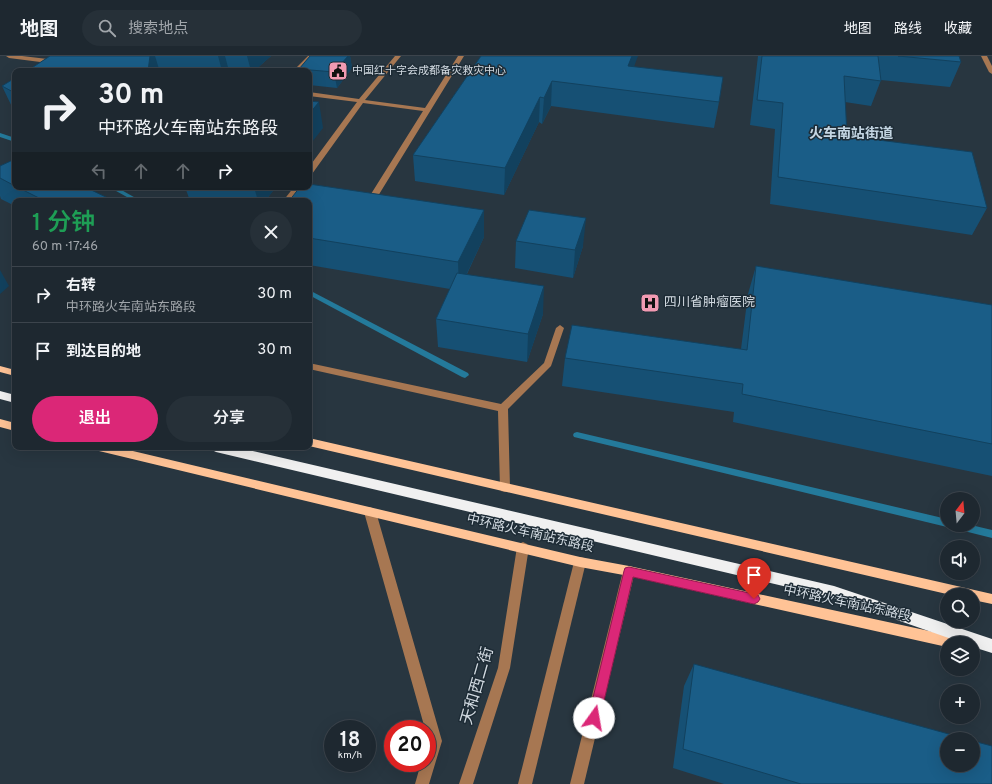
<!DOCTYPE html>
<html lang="zh">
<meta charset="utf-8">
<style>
body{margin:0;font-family:Overpass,"Noto Sans SC",sans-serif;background:#263038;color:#f1f3f6;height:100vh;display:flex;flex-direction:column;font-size:15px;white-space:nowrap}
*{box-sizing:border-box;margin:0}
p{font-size:13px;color:#a1a6ab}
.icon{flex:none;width:22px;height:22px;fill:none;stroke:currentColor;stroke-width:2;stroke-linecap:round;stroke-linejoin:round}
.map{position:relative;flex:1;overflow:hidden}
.side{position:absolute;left:12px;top:142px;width:300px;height:252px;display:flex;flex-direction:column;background:#1e2830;border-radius:8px;box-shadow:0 4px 16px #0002,0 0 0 1px #3c444c}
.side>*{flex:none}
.hud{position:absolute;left:12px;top:12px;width:300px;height:122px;border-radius:8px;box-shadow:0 4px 16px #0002,0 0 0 1px #3c444c;background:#1e2830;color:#f1f3f6;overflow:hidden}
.needle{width:26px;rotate:16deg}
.buttons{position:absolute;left:940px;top:436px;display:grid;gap:8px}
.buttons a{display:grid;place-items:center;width:40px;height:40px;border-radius:50%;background:#1e2830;box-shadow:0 4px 16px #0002,0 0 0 1px #3c444c;font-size:20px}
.speed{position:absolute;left:324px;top:664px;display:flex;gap:8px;font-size:20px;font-weight:700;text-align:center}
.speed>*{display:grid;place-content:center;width:52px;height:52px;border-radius:50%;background:#1e2830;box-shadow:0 4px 16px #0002,0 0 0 1px #3c444c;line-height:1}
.speed small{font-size:10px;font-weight:400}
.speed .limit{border:6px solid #d22;background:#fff;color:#111}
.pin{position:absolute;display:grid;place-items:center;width:34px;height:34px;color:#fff;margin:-41px -17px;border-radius:50% 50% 50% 0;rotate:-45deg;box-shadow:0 0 4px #0007}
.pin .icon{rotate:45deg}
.me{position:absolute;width:44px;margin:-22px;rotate:13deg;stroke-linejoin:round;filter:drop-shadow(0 0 3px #0008)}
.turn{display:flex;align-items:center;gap:14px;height:84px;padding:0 20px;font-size:18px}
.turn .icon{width:52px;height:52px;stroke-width:2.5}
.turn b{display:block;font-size:28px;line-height:34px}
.lanes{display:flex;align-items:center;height:38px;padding:0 20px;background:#0003;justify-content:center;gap:20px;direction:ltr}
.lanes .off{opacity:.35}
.round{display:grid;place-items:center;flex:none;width:42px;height:42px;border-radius:21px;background:#263038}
.overview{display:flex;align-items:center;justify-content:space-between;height:68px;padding:0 20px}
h1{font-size:24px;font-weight:600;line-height:30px;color:#1e9e55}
.action{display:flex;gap:8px;margin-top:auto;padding:8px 20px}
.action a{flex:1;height:46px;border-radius:24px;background:#db2777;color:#fff;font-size:16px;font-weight:600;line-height:46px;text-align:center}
.action a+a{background:#263038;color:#f1f3f6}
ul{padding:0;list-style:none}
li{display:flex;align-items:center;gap:12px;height:56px;padding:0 20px;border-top:1px solid #3c444c}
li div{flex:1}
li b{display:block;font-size:15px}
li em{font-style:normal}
header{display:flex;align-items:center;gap:24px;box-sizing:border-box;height:56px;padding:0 20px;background:#1e2830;border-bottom:1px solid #3c444c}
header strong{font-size:19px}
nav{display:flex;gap:22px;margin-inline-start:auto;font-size:14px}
.search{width:280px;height:36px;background:#263038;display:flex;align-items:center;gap:10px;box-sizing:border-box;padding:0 14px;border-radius:22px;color:#a1a6ab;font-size:15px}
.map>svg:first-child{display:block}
</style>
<header>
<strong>地图</strong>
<div class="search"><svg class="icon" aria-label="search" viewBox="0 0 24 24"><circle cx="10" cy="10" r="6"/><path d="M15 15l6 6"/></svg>搜索地点</div>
<nav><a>地图</a><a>路线</a><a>收藏</a></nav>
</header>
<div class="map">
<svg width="992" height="728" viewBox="0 0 992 728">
<rect width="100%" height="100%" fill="#283640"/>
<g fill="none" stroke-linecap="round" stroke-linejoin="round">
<!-- stream -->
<g fill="#247a9b" fill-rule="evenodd">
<path d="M 0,77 L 15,82 L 15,86 L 0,81 Z"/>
<path d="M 109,131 L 116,131 L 141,145 L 134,145 Z"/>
<path d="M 309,234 L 468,317 L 469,319 L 465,322 L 462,321 L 309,239 Z"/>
<path d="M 577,376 L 947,463 L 947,469 L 950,469 L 947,471 L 574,381 L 573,379 L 574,377 Z"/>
<path d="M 952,469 L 971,469 L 992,474 L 992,482 L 956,473 L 953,472 Z"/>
</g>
<!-- minor -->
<g fill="#a77752" fill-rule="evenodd">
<path d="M 6,0 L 22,0 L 56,4 L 59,6 L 56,8 L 9,2 Z"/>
<path d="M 308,0 L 314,0 L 299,15 L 293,15 Z"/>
<path d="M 395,0 L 401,0 L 365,44 L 425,52 L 458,0 L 464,0 L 378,140 L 375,140 L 371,138 L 423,55 L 363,47 L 312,118 L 309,118 L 309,111 L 357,46 L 309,40 L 309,36 L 359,43 Z"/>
<path d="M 981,0 L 987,0 L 992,10 L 992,18 L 989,16 Z"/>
<path d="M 294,131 L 302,131 L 291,145 L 283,145 Z"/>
<path d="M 560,269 L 564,272 L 551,310 L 508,353 L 510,432 L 509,435 L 505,436 L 501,435 L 500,432 L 498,355 L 309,313 L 309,307 L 501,348 L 544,307 L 556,272 Z"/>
<path d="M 370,451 L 374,453 L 376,456 L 442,685 L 429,728 L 415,728 L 421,707 L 427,707 L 427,673 L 425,673 L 364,456 L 366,453 Z"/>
<path d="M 523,486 L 527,488 L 529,491 L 510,612 L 473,728 L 459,728 L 498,612 L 517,491 L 519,488 Z"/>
<path d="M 580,501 L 584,502 L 586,506 L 532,728 L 518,728 L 574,506 L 576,502 Z"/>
<path d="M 629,510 L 633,511 L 635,515 L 584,728 L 570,728 L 623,515 L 625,511 Z"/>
</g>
<!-- major -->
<g fill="#ffc396" fill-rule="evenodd">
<path d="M 0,310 L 15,314 L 15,320 L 0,316 Z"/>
<path d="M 0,363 L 15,367 L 15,375 L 0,371 Z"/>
<path d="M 309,382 L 992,538 L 992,548 L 973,544 L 973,539 L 951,539 L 309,390 Z"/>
<path d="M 94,391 L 116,391 L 580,501 L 629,510 L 957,581 L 961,583 L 963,587 L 947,587 L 947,591 L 629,520 L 580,511 L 99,395 L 95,394 Z"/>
</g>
<!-- highway -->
<g fill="#f0f0f0" fill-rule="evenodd">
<path d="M 0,335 L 15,339 L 15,347 L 0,343 Z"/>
<path d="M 210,391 L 236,391 L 834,530 L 992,583 L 992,597 L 973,591 L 973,587 L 963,587 L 834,542 L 216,396 L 212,394 Z"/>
</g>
</g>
<!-- wall -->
<g fill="#165074">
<path d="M 50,0 L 271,0 L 254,15 L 177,15 L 159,13 L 159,15 L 27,15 Z"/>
<path d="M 310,0 L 350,0 L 352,12 L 337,32 L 309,29 L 309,15 L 300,15 L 299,13 Z"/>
<path d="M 481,0 L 634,11 L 719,46 L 714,72 L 551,50 L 542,68 L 539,66 L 504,139 L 415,125 L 413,99 Z"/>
<path d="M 758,0 L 959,0 L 961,6 L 950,31 L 881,24 L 871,50 L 845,46 L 847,80 L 987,152 L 972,179 L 770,148 L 775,73 L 750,69 Z"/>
<path d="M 15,22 L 15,56 L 14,55 L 2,30 Z"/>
<path d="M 15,103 L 15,131 L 85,131 L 111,145 L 15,145 L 15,150 L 1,143 L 0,140 L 0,110 Z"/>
<path d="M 185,131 L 276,131 L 265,145 L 211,145 L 189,142 Z"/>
<path d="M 309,145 L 484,154 L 484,181 L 467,218 L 543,258 L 527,306 L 438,291 L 436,263 L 450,233 L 309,209 Z"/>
<path d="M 516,185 L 583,190 L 573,222 L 515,212 Z"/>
<path d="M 756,210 L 992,251 L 992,420 L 733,366 L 734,356 L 562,330 L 565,302 L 741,293 L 748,238 Z"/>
<path d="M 694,608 L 992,728 L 724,728 L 673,712 L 684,630 Z"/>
</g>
<!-- shaded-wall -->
<g fill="#12415e">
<path d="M 150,0 L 155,0 L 159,13 L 159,15 L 148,15 Z"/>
<path d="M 218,0 L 225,0 L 229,15 L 222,15 Z"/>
<path d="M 247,0 L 271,0 L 254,15 L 251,15 Z"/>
<path d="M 348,0 L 350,0 L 352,12 L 337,32 L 334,16 Z"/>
<path d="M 632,0 L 638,0 L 625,35 L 628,10 Z"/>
<path d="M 552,25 L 551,50 L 542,68 L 544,42 Z"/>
<path d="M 540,41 L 539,66 L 504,139 L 505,112 Z"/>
<path d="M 319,46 L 323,72 L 309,90 L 309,58 Z"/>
<path d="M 254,131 L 276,131 L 265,145 L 258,145 Z"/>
<path d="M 484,154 L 484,181 L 459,234 L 458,206 Z"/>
<path d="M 586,162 L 583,190 L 573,222 L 575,194 Z"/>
<path d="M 0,214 L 9,230 L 0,238 Z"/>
<path d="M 544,230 L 543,258 L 527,306 L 528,278 Z"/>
</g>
<!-- building -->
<g fill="#1a5d87" stroke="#12415e">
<path d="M 50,0 L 150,0 L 148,15 L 27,15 Z"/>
<path d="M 310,0 L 348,0 L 334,16 L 299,13 Z"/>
<path d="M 481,0 L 632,0 L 628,10 L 723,21 L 719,46 L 552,25 L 544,42 L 540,41 L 505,112 L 413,99 Z"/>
<path d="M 762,0 L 878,0 L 881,25 L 844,20 L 847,80 L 972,96 L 987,152 L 778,121 L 783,47 L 757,44 Z"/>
<path d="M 898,0 L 959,0 L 961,6 Z"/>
<path d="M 15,22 L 15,37 L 2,30 Z"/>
<path d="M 309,45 L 319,46 L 309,58 Z"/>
<path d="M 15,103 L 15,130 L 0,122 L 0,110 Z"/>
<path d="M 309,128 L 484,154 L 458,206 L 309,182 L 309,145 L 289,145 L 300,131 L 309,131 Z"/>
<path d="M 17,131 L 85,131 L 110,143 L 107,145 L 45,145 Z"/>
<path d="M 529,154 L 586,162 L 575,194 L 516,185 Z"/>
<path d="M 756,210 L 992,249 L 992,388 L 742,338 L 743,328 L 565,302 L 572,269 L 747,294 Z"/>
<path d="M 457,217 L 544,230 L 528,278 L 436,263 Z"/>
<path d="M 694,608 L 967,683 L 947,683 L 947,709 L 973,709 L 973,685 L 992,690 L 992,728 L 801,728 L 683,693 Z"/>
</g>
<!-- route -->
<path fill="#db2777" stroke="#8e194d" d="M 629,511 L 754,538 L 758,539 L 760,543 L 758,546 L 754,548 L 633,521 L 600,662 L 598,666 L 594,668 L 590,666 L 588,662 L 624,515 L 625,512 Z"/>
<!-- icons -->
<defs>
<g id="civic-square" transform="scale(1)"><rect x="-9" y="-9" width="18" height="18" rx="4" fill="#f19ab2" stroke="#1e2c36"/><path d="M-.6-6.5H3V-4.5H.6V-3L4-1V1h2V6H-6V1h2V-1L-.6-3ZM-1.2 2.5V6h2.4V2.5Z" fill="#111"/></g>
<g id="hospital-square" transform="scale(1)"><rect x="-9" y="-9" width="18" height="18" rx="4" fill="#f19ab2" stroke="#1e2c36"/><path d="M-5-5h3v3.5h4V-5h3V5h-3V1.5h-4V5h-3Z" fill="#111"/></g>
</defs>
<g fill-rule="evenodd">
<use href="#civic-square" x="338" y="15"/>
<use href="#hospital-square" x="650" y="247"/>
</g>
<g text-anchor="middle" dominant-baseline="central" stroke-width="3" stroke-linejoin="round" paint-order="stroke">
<!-- far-poi labels -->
<g font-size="11" fill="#d2dae1" stroke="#1e2c36" text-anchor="start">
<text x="352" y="15">中国红十字会成都备灾救灾中心</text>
</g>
<!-- poi labels -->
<g font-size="13" fill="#d2dae1" stroke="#1e2c36" text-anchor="start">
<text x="664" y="247">四川省肿瘤医院</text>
</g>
<!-- street labels -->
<g font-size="13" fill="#d2dae1" stroke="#1e2c36">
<text transform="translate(530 478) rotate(13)">中环路火车南站东路段</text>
<text transform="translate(847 548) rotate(12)">中环路火车南站东路段</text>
</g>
<!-- far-district labels -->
<g font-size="14" font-weight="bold" fill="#c4d6e3" stroke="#1e2c36">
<text x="851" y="78">火车南站街道</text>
</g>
<!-- near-street labels -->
<g font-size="16" fill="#d2dae1" stroke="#1e2c36">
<text transform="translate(478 630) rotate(-74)">天和西二街</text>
</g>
</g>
</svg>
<div class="buttons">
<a><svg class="needle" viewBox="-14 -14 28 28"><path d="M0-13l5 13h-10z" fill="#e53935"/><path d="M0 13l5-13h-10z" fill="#a1a6ab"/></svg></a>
<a><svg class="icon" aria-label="sound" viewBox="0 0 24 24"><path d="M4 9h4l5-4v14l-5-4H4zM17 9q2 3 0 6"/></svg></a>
<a><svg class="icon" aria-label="search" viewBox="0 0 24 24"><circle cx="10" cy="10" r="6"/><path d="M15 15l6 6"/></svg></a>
<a><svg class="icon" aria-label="layers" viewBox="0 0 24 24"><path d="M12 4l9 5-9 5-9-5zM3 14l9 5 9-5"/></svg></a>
<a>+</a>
<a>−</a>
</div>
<div class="speed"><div>18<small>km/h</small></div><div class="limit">20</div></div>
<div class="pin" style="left:754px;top:543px;background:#d93025"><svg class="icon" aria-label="arrive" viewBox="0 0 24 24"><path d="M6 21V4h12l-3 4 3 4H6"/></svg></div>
<svg class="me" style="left:594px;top:662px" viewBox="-20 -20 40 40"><circle r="19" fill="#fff"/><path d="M0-13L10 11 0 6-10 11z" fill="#db2777"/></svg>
<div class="hud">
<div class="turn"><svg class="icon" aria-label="right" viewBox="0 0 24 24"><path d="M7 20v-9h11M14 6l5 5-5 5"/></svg><div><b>30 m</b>中环路火车南站东路段</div></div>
<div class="lanes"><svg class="icon off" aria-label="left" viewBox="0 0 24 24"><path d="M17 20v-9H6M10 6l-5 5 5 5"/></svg><svg class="icon off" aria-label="ahead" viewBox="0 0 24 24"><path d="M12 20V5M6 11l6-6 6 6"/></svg><svg class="icon off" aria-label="ahead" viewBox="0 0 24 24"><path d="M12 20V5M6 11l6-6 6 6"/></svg><svg class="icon" aria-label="right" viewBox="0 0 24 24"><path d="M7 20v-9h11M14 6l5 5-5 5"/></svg></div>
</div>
<section class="side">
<div class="overview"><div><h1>1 分钟</h1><p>60 m · 17:46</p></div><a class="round"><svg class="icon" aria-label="close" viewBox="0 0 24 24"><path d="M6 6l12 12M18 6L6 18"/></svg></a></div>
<ul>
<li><svg class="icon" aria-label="right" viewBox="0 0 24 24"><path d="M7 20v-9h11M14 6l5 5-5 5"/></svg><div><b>右转</b><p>中环路火车南站东路段</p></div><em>30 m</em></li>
<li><svg class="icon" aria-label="arrive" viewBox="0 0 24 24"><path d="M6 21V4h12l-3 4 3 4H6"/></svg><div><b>到达目的地</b></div><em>30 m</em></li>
</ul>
<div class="action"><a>退出</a><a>分享</a></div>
</section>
</div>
